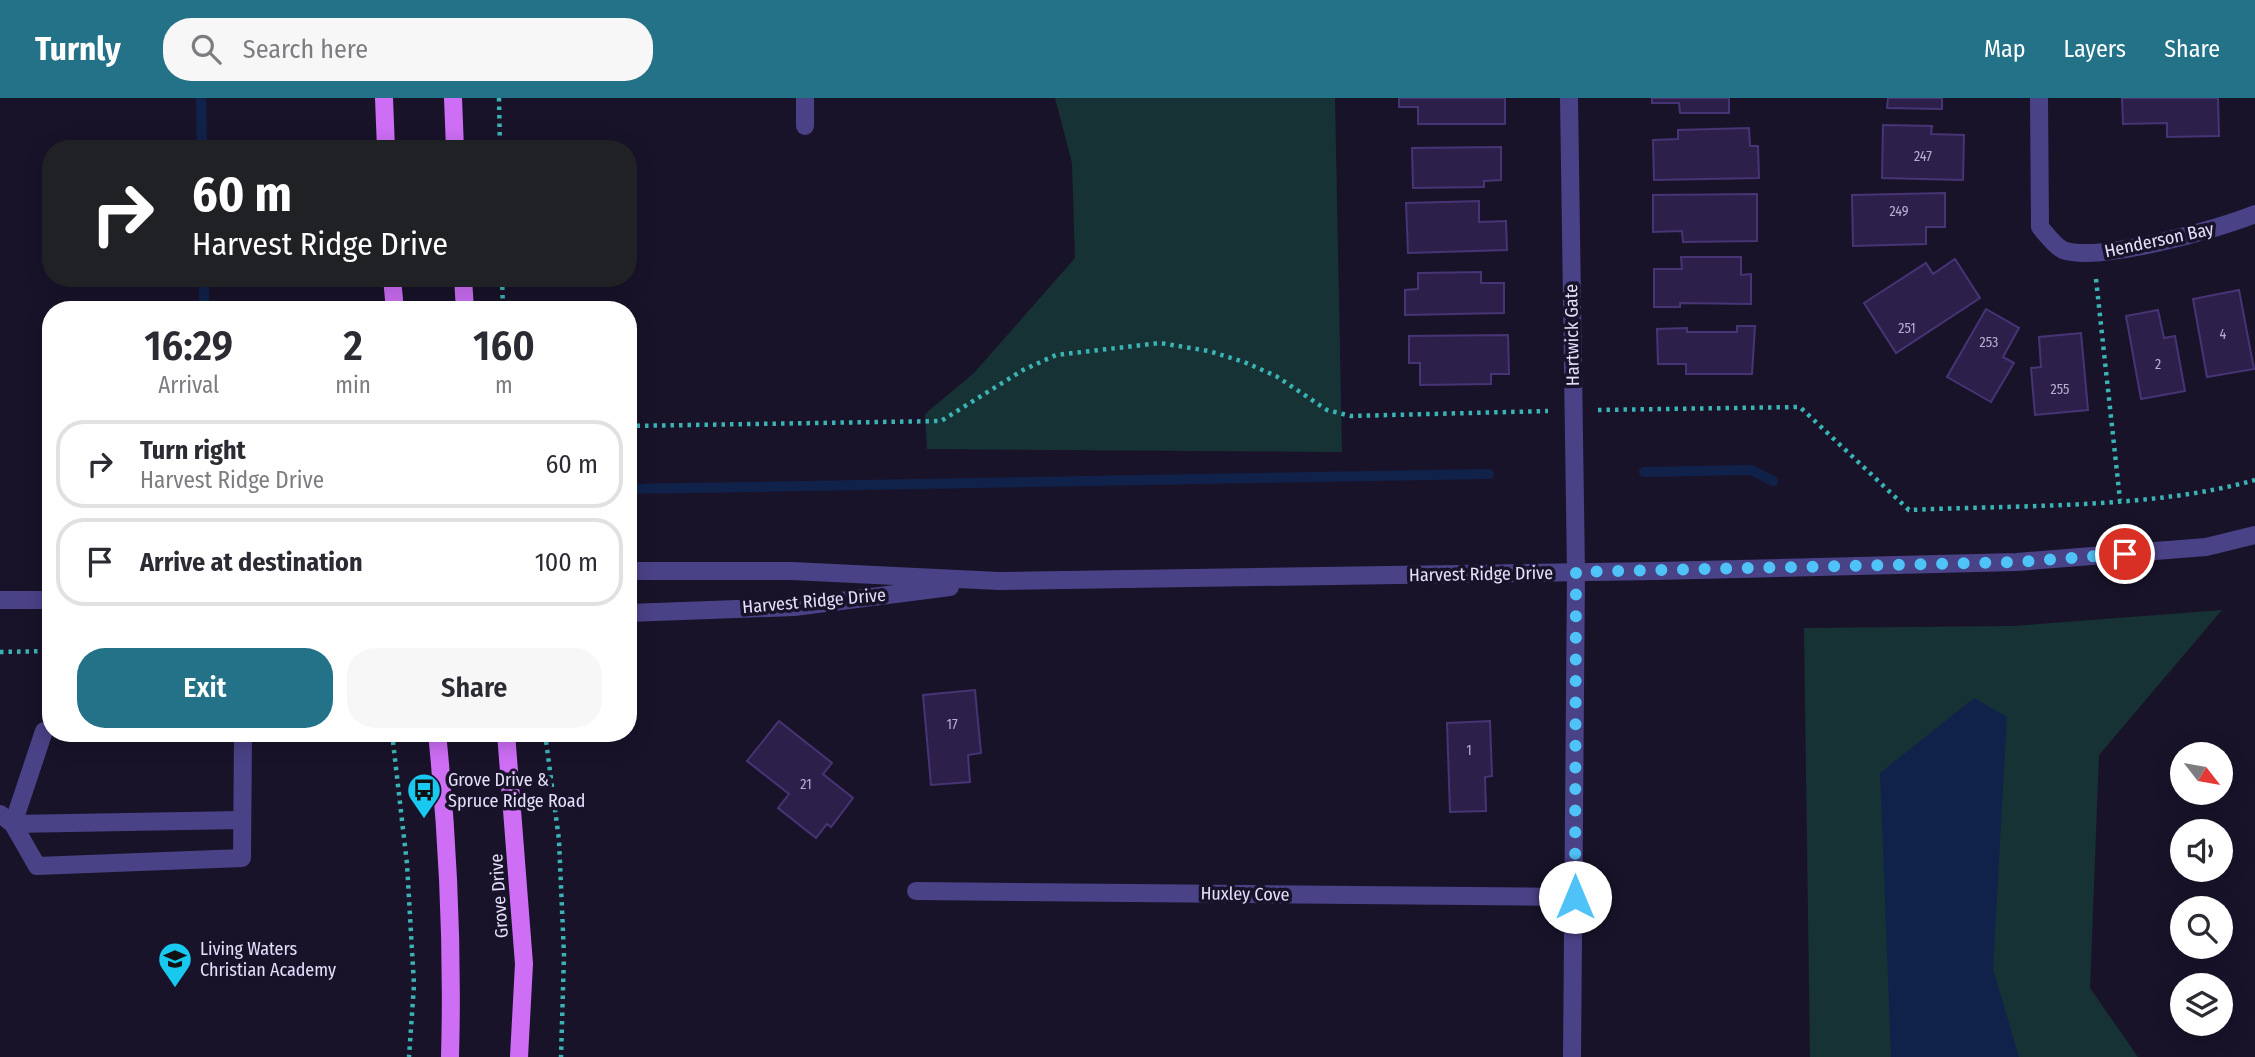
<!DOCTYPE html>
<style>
body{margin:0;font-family:"Fira Sans Condensed",sans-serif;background:#f7f7f7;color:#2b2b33;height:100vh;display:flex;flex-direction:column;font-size:26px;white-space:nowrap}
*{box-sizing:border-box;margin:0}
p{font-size:23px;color:#7c7c81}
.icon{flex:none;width:38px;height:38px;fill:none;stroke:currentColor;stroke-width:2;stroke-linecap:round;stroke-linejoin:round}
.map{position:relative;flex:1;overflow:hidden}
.drawer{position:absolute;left:42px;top:203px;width:595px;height:441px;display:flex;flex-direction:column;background:#fff;border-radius:28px;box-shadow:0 4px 18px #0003}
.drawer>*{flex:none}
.top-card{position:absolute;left:42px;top:42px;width:595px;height:147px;border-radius:28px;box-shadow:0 4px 18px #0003;background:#202124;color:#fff;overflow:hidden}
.needle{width:46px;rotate:121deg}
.buttons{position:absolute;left:2170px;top:644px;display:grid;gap:14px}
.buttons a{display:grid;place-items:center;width:63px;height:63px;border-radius:50%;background:#fff;box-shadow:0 4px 18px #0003;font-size:35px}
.pin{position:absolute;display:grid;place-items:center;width:60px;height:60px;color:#fff;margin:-30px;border:4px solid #fff;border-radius:50%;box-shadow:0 2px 7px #0007}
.me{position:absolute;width:77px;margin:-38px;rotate:0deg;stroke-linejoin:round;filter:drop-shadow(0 0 5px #0008)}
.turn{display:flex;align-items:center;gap:24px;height:147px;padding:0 35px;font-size:32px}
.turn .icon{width:91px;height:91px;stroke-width:2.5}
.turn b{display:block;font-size:49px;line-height:60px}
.eta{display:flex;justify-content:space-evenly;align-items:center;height:119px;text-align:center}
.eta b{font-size:42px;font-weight:600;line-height:49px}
.action{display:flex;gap:14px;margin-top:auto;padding:14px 35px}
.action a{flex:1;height:80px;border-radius:28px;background:#237288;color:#fff;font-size:28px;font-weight:600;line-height:80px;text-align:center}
.action a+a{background:#f7f7f7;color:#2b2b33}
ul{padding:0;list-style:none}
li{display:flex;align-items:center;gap:21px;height:88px;margin:0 14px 10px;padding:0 21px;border:4px solid #e1e1e2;border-radius:28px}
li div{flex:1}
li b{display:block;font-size:26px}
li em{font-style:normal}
header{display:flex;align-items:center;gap:42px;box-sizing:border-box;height:98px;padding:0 35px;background:#237288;color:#fff}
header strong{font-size:33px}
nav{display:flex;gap:38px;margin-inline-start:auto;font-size:24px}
.search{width:490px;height:63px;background:#f7f7f7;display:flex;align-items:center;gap:18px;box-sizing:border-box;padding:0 24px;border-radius:28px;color:#7c7c81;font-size:26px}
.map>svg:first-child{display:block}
</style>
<header>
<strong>Turnly</strong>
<div class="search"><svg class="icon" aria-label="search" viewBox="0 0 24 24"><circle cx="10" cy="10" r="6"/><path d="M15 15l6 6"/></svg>Search here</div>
<nav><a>Map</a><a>Layers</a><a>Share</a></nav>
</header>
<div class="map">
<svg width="2255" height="959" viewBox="0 0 2255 959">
<rect width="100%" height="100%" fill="#19132a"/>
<!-- green -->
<g fill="#173234">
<path d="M 1055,0 L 1335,0 L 1342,354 L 927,351 L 925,316 L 974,275 L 1075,160 L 1072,65 Z"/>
<path d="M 2222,512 L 2099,657 L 2090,890 L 2138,959 L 1810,959 L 1804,530 L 2013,528 Z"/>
</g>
<!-- water -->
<path fill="#11224a" d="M 1974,600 L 2007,619 L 1993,871 L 2019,959 L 1891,959 L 1880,675 Z"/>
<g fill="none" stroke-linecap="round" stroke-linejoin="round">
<!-- stream -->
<g stroke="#11224a" stroke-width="10">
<path d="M 201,0 L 202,51"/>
<path d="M 204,180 L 204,212"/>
<path d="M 1644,374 L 1751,372 L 1773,383"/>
<path d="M 628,391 L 1489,376"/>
</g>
</g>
<!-- building -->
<g fill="#2c204a" stroke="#463474" stroke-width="2">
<path d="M 1399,0 L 1505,0 L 1505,26 L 1418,26 L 1418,9 L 1399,9 Z"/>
<path d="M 1652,0 L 1729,0 L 1729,15 L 1680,15 L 1679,5 L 1652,5 Z"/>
<path d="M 1888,0 L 1942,0 L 1942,11 L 1887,10 Z"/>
<path d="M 2122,0 L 2218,0 L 2219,38 L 2167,39 L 2167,25 L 2123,26 Z"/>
<path d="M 1883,27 L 1932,28 L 1931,36 L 1964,37 L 1963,82 L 1882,80 Z"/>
<path d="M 1749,30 L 1750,48 L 1758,48 L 1759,80 L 1654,82 L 1653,42 L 1678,41 L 1678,32 Z"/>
<path d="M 1501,49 L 1501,82 L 1484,83 L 1484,89 L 1413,90 L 1412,50 Z"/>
<path d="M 1945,95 L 1945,129 L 1926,129 L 1926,146 L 1853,148 L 1852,97 Z"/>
<path d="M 1757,96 L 1757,143 L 1683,144 L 1682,133 L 1653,134 L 1653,97 Z"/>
<path d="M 1479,103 L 1479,124 L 1506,123 L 1507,152 L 1408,155 L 1406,105 Z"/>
<path d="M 1681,159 L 1741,159 L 1741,177 L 1751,176 L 1751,206 L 1680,205 L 1680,209 L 1654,209 L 1654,171 L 1682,171 Z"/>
<path d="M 1955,161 L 1980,200 L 1896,255 L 1864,205 L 1926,165 L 1933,176 Z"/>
<path d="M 1481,174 L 1481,185 L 1504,185 L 1504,215 L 1405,217 L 1405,192 L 1418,191 L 1418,175 Z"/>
<path d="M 2239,192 L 2254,271 L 2207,279 L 2193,201 Z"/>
<path d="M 1986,211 L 2019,230 L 2003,259 L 2014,265 L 1991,304 L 1947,279 Z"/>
<path d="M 2158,212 L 2164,240 L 2175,238 L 2185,293 L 2141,301 L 2126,218 Z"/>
<path d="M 1737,228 L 1755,228 L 1752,276 L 1686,276 L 1686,266 L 1658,266 L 1657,231 L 1687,230 L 1687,234 L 1737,234 Z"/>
<path d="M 2081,235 L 2088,312 L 2035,317 L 2031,270 L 2041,269 L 2039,239 Z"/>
<path d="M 1508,237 L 1509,276 L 1491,276 L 1491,286 L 1420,287 L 1420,265 L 1409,265 L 1409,238 Z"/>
<path d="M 975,592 L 981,655 L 968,657 L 970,684 L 931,687 L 923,597 Z"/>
<path d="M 779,623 L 832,665 L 823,676 L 853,700 L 831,729 L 827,726 L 816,740 L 778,710 L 789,696 L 747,663 Z"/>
<path d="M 1490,623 L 1492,678 L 1485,679 L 1486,713 L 1450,714 L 1447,625 Z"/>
</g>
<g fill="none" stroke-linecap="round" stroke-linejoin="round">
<!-- path -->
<g stroke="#3ab3b5" stroke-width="4.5" stroke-dasharray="3.5 5" stroke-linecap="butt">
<path d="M 499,0 L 500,51"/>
<path d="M 502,180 L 503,212"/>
<path d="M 2096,181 L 2120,402"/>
<path d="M 1598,312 L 1800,309 L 1909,412 C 2017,407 2153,411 2255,382"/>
<path d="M 628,328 L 941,323 L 1023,272 L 1056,257 L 1160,245 L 1209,253 L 1244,264 L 1276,278 L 1327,312 L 1351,318 L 1548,313"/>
<path d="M 0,554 L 51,553"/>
<path d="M 392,635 L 407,766 L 414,887 L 409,959"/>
<path d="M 545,635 L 559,742 L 564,857 L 561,959"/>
</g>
<!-- minor -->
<g stroke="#4a4286" stroke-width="18">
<path d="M 805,0 L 805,28"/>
<path d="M 1569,0 L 1576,474 L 1572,959"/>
<path d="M 2039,0 L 2040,129 C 2046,136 2055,148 2063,152 C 2099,165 2218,131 2255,116"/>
<path d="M 628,473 L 792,473 L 999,483 L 1656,473 L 2017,464 L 2206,449 L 2255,437"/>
<path d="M 0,502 L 51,502"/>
<path d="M 628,515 L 794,509 L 950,489"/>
<path d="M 44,633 L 13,726 L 37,768 L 242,760 L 243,635"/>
<path d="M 0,716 L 13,726 L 242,722"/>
<path d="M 916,793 L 1575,799"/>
</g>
<!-- major -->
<g stroke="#cd6ef5" stroke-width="18">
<path d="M 384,0 L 386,51"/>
<path d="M 453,0 L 455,51"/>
<path d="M 392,180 L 395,212"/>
<path d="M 463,180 L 465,212"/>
<path d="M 437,635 C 448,743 453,851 450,959"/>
<path d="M 506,635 L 524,866 L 519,959"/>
</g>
</g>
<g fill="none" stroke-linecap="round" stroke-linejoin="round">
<!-- route -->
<path stroke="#4fc3f7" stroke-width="12" stroke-dasharray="0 21.6" d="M 1575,799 L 1576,474 L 2017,464 L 2125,456"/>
</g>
<!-- icons -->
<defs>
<g id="bus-pin" transform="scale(1.75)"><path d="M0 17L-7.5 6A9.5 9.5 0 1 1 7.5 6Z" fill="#19c8ef" stroke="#19132a"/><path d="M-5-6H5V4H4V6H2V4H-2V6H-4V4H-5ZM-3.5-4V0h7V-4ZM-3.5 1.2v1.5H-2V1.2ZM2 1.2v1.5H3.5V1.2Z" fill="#111"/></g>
<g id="school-pin" transform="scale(1.75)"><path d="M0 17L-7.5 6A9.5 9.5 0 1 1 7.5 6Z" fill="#19c8ef" stroke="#19132a"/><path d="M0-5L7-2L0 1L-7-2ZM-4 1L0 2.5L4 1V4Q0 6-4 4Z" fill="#111"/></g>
</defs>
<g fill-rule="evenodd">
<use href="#bus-pin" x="424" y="692"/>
<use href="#school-pin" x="175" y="861"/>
</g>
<g text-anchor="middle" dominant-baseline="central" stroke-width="7" stroke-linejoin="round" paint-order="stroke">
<!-- number labels -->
<g font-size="14" fill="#b7afd0">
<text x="1923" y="58">247</text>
<text x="1899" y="113">249</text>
<text x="1907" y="230">251</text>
<text x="2223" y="236">4</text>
<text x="1989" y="244">253</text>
<text x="2158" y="266">2</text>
<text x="2060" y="291">255</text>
<text x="952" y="626">17</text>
<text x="1469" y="652">1</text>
<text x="806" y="686">21</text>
</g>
<!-- street labels -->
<g font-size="18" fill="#e5dffd" stroke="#19132a">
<text transform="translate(2159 142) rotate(-12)">Henderson Bay</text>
<text transform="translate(1572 237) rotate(-91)">Hartwick Gate</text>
<text transform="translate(1481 476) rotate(-1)">Harvest Ridge Drive</text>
<text transform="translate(814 503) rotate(-5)">Harvest Ridge Drive</text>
<text transform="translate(1245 796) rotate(1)">Huxley Cove</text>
<text transform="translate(499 798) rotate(-94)">Grove Drive</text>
</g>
<!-- poi labels -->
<g font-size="18" fill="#e5dffd" stroke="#19132a" text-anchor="start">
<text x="448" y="682">Grove Drive &amp;<tspan x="448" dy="21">Spruce Ridge Road</tspan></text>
<text x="200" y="851">Living Waters<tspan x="200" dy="21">Christian Academy</tspan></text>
</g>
</g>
</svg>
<div class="buttons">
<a><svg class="needle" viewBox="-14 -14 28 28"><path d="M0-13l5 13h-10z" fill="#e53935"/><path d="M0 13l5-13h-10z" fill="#7c7c81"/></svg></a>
<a><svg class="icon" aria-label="sound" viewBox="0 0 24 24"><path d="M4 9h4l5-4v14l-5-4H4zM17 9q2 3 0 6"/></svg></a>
<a><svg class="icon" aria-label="search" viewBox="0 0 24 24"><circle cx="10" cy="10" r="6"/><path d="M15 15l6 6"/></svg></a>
<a><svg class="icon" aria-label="layers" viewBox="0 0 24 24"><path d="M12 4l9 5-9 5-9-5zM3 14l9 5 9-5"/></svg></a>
</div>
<div class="pin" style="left:2125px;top:456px;background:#d93025"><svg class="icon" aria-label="arrive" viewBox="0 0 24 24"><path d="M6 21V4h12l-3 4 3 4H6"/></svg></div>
<svg class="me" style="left:1575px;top:799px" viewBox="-20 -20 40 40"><circle r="19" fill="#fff"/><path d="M0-13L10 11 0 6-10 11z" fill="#4fc3f7"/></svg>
<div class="top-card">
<div class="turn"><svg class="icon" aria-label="right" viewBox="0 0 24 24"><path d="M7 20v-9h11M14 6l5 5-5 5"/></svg><div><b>60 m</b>Harvest Ridge Drive</div></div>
</div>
<section class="drawer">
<div class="eta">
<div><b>16:29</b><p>Arrival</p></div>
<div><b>2</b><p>min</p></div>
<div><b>160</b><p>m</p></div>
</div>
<ul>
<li><svg class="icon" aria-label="right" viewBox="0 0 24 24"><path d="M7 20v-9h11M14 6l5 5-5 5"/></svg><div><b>Turn right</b><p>Harvest Ridge Drive</p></div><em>60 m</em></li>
<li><svg class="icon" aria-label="arrive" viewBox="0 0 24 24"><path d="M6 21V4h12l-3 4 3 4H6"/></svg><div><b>Arrive at destination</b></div><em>100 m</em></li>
</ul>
<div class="action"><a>Exit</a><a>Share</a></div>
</section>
</div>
